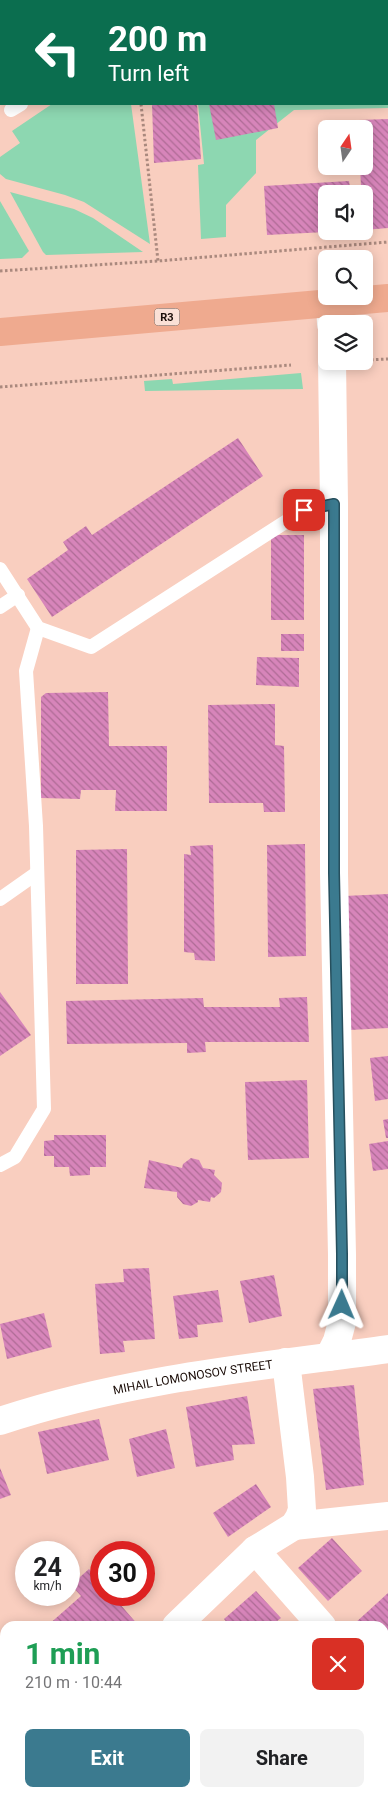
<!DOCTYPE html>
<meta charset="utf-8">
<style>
body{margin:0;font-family:Roboto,sans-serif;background:#f2f2f2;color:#202124;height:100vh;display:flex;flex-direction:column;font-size:19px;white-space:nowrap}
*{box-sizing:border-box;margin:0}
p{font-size:16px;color:#757577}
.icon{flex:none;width:28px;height:28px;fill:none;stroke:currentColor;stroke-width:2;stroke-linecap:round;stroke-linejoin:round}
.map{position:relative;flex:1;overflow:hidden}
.sheet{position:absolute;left:0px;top:1621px;width:389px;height:176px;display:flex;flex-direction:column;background:#fff;border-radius:15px 15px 0 0;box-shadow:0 2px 12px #0003}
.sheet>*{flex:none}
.guide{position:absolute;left:0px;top:0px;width:389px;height:105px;box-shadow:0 2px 12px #0003;background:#0b6e4f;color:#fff;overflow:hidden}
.needle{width:32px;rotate:13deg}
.fabs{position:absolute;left:318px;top:120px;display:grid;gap:10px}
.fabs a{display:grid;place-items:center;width:55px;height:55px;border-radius:8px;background:#fff;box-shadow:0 2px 12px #0003;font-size:25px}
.speed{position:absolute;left:15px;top:1541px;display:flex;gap:10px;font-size:25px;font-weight:700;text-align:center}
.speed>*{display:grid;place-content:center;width:65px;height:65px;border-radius:50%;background:#fff;box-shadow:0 2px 12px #0003;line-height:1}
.speed small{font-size:12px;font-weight:400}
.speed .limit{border:8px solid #d22;background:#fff;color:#111}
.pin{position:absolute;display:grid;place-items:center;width:42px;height:42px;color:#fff;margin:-21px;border-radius:10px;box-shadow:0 2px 8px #0006}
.me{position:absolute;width:55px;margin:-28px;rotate:1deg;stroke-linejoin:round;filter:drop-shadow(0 0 4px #0008)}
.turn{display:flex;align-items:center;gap:18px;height:105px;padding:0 25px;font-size:22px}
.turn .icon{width:65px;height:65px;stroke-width:2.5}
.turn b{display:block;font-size:35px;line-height:42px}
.round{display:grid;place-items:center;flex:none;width:52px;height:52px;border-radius:8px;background:#f2f2f2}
.overview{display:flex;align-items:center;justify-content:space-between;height:85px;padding:0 25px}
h1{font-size:30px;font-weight:700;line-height:38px;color:#1e9e55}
.button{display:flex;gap:10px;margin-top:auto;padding:10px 25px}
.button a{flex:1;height:58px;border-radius:8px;background:#3b7a8f;color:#fff;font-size:20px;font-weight:700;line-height:58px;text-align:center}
.button a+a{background:#f2f2f2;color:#202124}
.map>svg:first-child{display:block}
</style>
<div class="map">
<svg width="388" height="1797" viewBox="0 0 388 1797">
<defs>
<pattern id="building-back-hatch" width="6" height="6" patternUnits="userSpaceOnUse" patternTransform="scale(1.25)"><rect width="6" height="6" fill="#d785ba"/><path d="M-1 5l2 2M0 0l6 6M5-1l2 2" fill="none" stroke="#ae6b95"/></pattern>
</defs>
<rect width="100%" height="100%" fill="#f9cebf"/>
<!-- green -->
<g fill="#8dd7b1">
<path d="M 171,0 L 388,1 L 388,108 L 294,110 L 256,140 L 256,173 L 226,205 L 226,237 L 201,239 L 198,165 L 204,164 L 198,104 L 388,104 L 388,1 L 169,1 Z"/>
<path d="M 52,104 L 131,104 L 150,244 L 84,202 L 65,195 L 6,179 L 0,174 L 0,157 L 20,143 L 12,131 Z"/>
<path d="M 10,192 L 74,209 L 93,218 L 143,252 L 46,255 L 43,252 Z"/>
<path d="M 0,201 L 29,251 L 22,258 L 0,259 Z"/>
<path d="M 301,373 L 303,389 L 145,391 L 144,381 L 172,379 L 173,384 Z"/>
</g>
<!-- building -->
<g fill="url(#building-back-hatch)">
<path d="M 152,104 L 197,104 L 201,159 L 154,163 Z"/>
<path d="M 209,104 L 274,104 L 278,128 L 216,140 Z"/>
<path d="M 388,119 L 388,228 L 364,230 L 364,194 L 326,194 L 326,232 L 267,235 L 264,186 L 349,181 L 350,187 L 361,186 L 360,166 L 364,166 L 364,129 L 359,129 L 359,120 Z"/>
<path d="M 238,438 L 263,476 L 52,617 L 27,579 L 68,550 L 63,542 L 86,526 L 92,535 Z"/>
<rect x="271" y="535" width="33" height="85"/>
<rect x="281" y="634" width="23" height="17"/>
<path d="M 257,657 L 299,658 L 299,687 L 256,685 Z"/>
<path d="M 108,692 L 109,746 L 167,746 L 167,811 L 115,811 L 116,790 L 81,790 L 80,799 L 41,798 L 41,697 L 46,693 Z"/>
<path d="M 275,704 L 275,745 L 284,746 L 285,812 L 264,812 L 263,803 L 209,803 L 208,705 Z"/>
<path d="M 305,844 L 306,956 L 268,957 L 267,845 Z"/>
<path d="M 213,845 L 215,961 L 195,960 L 194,953 L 184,952 L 184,854 L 191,855 L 190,846 Z"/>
<path d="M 127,849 L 128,984 L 76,984 L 76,850 Z"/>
<path d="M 388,894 L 388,1028 L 350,1030 L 344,896 Z"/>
<path d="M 0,992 L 31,1035 L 0,1056 Z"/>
<path d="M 307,997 L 309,1042 L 205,1042 L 206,1052 L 187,1053 L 187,1043 L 67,1044 L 66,1001 L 203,998 L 204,1007 L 280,1007 L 279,998 Z"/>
<path d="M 388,1056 L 388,1099 L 375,1101 L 370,1058 Z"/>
<path d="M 307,1080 L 309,1158 L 248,1160 L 245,1082 Z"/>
<path d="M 388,1119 L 388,1138 L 386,1138 L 383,1120 Z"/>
<path d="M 54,1135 L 106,1135 L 106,1167 L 90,1167 L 90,1175 L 70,1176 L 69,1167 L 54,1167 L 54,1156 L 44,1156 L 44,1141 L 54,1140 Z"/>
<path d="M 388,1141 L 388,1169 L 373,1171 L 369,1144 Z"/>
<path d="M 191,1158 L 199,1160 L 203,1168 L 215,1170 L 214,1175 L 222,1183 L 221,1192 L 214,1198 L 211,1197 L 210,1202 L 198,1200 L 198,1202 L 191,1206 L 183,1204 L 177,1197 L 177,1192 L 144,1188 L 149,1160 L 182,1168 L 183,1164 Z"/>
<path d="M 149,1268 L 155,1339 L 123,1341 L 125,1352 L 100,1354 L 95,1284 L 124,1282 L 123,1269 Z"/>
<path d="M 274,1275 L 282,1316 L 249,1323 L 240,1281 Z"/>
<path d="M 218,1290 L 223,1322 L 197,1325 L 198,1337 L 179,1339 L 173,1296 Z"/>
<path d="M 44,1313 L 52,1347 L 7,1359 L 0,1324 Z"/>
<path d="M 354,1385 L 364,1485 L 326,1490 L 313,1389 Z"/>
<path d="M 247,1396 L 255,1444 L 232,1445 L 234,1460 L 196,1467 L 186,1407 Z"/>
<path d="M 99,1419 L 109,1460 L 47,1474 L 38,1432 Z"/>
<path d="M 166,1429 L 175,1468 L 137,1477 L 129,1439 Z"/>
<path d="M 0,1468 L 11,1495 L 0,1499 Z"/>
<path d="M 256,1484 L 271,1507 L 228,1537 L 213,1513 Z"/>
<path d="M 332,1538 L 362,1571 L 328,1601 L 298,1568 Z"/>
<path d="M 89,1569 L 101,1583 L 101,1595 L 112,1595 L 139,1626 L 47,1626 L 81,1596 L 71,1585 Z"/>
<path d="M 256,1591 L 281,1618 L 271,1626 L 230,1626 L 224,1619 Z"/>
<path d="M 388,1593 L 388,1646 L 384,1650 L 384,1626 L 356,1626 L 354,1624 Z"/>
<path d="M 20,1792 L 94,1792 L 98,1797 L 15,1797 Z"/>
</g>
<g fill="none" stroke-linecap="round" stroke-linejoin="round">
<!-- path -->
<g stroke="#aa897e" stroke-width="3" stroke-dasharray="2.5 2.5" stroke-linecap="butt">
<path d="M 141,104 L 158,261"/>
<path d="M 0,271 L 158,261 L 388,242"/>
<path d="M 366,360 L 388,359"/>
<path d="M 0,387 L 291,365"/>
</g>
<!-- service -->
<g stroke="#fff" stroke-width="14">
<path d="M 111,0 L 112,1"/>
<path d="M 11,110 L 21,104"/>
<path d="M 0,569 L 38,628 L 91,647 L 304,510 L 334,504"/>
<path d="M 0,607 L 18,595"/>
<path d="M 0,899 L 37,873"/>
<path d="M 0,1165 L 15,1157 L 44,1109 L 36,826 L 26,671 L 38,628"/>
</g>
<!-- minor -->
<g stroke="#fff" stroke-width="28">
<path d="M 330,303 L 331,324"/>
<path d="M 329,1357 L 337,1341 L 342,1322 L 342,1255 L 334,873 L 334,504 L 332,361"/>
<path id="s1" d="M 0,1421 C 125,1379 258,1367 388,1349"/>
<path d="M 294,1526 L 388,1516"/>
<path d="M 255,1550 L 322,1626"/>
<path d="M 176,1626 L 255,1550 L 294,1526 L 299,1518 L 302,1510 L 300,1477 L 286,1362"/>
<path d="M 384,1695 L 388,1700"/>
<path d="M 0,1794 L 5,1789"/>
</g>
<!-- primary -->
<path stroke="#efaa8f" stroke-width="28" d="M 0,332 L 388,298"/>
</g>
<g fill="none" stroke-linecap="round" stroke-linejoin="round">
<!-- route casing -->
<g stroke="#264f5d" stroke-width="12">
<path id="route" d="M 304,510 L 334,504 L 334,873 L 342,1254 L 342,1305"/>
</g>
<!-- route -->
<use href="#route" stroke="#3b7a8f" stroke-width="9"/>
</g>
<g text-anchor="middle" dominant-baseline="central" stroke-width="4.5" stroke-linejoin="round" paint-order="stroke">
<!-- shield labels -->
<rect fill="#fae0d6" stroke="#5e4c46" stroke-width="1" x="154.5" y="308.5" width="25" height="17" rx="4"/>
<g font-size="11" font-weight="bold" fill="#1b0d08">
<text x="167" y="317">R3</text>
</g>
<!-- street labels -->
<g font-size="12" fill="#1b0d08" stroke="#fae0d6">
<text stroke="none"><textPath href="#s1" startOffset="198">MIHAIL LOMONOSOV STREET</textPath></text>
</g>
</g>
</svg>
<div class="fabs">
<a><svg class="needle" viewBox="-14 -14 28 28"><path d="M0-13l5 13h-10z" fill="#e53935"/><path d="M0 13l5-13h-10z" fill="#757577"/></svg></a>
<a><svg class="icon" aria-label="sound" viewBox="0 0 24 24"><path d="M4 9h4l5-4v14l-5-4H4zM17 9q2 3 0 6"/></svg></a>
<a><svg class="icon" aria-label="search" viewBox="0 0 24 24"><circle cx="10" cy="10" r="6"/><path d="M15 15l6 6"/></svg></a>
<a><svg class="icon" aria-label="layers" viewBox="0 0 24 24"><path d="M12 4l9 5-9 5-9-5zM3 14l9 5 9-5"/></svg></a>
</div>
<div class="speed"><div>24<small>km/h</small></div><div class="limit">30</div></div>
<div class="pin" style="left:304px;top:510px;background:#d93025"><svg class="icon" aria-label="arrive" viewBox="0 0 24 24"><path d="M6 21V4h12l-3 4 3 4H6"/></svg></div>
<svg class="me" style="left:342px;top:1305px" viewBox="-20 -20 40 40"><path d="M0-17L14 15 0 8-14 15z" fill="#3b7a8f" stroke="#fff" stroke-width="4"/></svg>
<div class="guide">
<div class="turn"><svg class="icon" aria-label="left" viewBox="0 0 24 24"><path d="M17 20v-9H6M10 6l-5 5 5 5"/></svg><div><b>200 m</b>Turn left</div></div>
</div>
<section class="sheet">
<div class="overview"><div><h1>1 min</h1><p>210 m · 10:44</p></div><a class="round" style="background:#d93025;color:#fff"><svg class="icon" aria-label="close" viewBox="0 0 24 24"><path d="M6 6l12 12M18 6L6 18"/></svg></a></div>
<div class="button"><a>Exit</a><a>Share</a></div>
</section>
</div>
